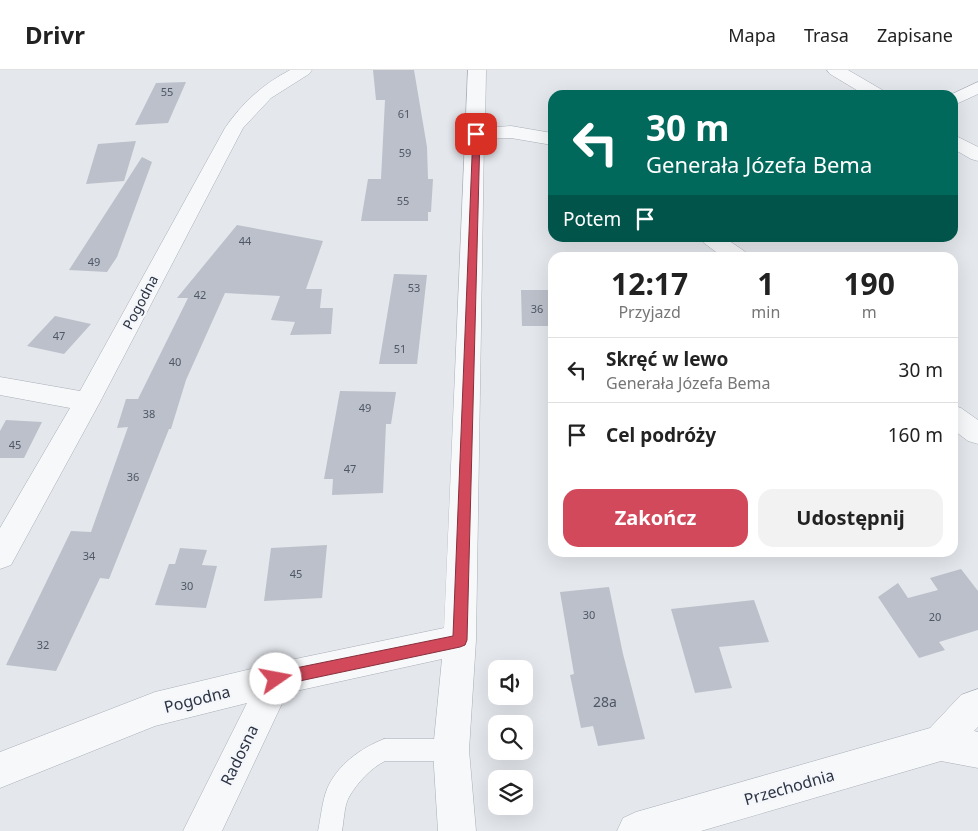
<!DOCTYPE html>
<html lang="pl">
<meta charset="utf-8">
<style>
body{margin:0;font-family:"Noto Sans",sans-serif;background:#f2f2f2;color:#222;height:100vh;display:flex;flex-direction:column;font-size:19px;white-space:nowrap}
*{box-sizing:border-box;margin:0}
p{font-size:16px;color:#767676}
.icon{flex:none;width:28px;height:28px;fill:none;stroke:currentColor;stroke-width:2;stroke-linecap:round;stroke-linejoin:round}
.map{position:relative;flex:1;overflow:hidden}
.details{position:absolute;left:548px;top:182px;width:410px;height:305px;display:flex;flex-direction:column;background:#fff;border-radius:15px;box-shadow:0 5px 20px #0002}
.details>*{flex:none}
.top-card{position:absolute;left:548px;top:20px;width:410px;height:152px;border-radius:15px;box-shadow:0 5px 20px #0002;background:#00695c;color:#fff;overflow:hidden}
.fabs{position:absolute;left:488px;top:590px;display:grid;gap:10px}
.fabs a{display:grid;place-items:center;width:45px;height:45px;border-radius:10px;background:#fff;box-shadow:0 5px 20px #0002;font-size:25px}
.pin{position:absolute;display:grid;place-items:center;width:42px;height:42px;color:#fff;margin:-21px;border-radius:10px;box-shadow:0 2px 8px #0006}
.me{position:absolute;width:55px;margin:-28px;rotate:78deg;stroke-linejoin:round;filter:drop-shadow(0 0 4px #0008)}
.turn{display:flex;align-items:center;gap:18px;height:105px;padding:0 15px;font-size:22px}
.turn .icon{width:65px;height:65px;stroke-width:2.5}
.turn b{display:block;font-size:35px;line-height:42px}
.then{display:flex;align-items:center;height:48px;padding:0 15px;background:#0003;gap:10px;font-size:19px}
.eta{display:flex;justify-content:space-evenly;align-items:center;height:85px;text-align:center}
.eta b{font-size:30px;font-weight:700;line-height:35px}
.action{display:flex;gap:10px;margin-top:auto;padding:10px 15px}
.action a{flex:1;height:58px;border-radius:15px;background:#d1495b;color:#fff;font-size:20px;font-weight:700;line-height:58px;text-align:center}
.action a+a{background:#f2f2f2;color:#222}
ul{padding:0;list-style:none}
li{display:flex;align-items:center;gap:15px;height:65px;padding:0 15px;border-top:1px solid #e0e0e0}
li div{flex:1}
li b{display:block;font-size:19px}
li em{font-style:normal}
header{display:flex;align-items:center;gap:30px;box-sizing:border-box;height:70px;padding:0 25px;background:#fff;border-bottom:1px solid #e0e0e0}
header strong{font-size:24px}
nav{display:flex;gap:28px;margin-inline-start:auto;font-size:18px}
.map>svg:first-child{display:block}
</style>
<header>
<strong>Drivr</strong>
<nav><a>Mapa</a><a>Trasa</a><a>Zapisane</a></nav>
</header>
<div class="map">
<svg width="978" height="761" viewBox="0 0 978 761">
<rect width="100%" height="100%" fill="#e4e7ec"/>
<!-- building -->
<g fill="#bbc0ca">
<path d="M 373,0 L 414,0 L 427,77 L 428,109 L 433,109 L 431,142 L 428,142 L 428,151 L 361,151 L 368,109 L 381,109 L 385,30 L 376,30 Z"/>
<path d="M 186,12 L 168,53 L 135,55 L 156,13 Z"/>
<path d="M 136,71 L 124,111 L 86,114 L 98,74 Z"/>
<path d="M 142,87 L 152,92 L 117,187 L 107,202 L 69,200 Z"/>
<path d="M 237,155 L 323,171 L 306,219 L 322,219 L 320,238 L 333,238 L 331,264 L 290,265 L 295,252 L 271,250 L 280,226 L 225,223 L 186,310 L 171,359 L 169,359 L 109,509 L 100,508 L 56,601 L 6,595 L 71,461 L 91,462 L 128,357 L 117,358 L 126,329 L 138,329 L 188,228 L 177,228 Z"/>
<path d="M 394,204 L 427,205 L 417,294 L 379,294 Z"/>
<path d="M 521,220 L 552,220 L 552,256 L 522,256 Z"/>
<path d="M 55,246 L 91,254 L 64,284 L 27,276 Z"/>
<path d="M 340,321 L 396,322 L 391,354 L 386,354 L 383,423 L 332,425 L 333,409 L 324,409 Z"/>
<path d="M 6,350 L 42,352 L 24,388 L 0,388 L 0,361 Z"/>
<path d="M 327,475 L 322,528 L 264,531 L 271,478 Z"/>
<path d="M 180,478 L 207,480 L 202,495 L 217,496 L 206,538 L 155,535 L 169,494 L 175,494 Z"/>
<path d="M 961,499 L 978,521 L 978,560 L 939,572 L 945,580 L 919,588 L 878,527 L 898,513 L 908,528 L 938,520 L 930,508 Z"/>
<path d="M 609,517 L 623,584 L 645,669 L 598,676 L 593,656 L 581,658 L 570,605 L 574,604 L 560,522 Z"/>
<path d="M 754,530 L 769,572 L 719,577 L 732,618 L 695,623 L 671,539 Z"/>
</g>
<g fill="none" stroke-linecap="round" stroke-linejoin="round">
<!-- service casing -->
<g stroke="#a9aeb7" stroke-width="1">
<path id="service" d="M 384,669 L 451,669 L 459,672 L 462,680 L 459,688 L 451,691 L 385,691 C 371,698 357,713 349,727 C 344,736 344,751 342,761 L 318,761 C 321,747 322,732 327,719 C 337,695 361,678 384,669 Z"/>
</g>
<!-- minor casing -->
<g stroke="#a9aeb7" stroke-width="1">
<g id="minor">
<path d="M 290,0 L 312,0 L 309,4 L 271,28 L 243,58 L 100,332 L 11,495 L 0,499 L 0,458 L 70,338 L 0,325 L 0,307 L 80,321 L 225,58 C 242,33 263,14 290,0 Z"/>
<path d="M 468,0 L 486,0 L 485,58 L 511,56 L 552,63 L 552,75 L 511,68 L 484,69 L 476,570 L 469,680 L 476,761 L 438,761 L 433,680 L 442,589 L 287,623 L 222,761 L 183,761 L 247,633 L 155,656 L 0,718 L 0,682 L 155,622 L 276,593 L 444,558 Z"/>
<path d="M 827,0 L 848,0 L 884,21 L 887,25 L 865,25 L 830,4 Z"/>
<path d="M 978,12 L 978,24 L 952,36 L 952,25 L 950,25 Z"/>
<path d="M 952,64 L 978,77 L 978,91 L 971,89 L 952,78 Z"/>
<path d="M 701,168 L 725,168 L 747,183 L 750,188 L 724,188 L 704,173 Z"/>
<path d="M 952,335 L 961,338 L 978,350 L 978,374 L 968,371 L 952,359 Z"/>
<path d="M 978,619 L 978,657 L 974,661 L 978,662 L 978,698 L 941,691 L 701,761 L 617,761 L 623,748 L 636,742 L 930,658 L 961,625 Z"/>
</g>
</g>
<!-- service -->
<use href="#service" fill="#f7f8fa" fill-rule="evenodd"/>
<!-- minor -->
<use href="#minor" fill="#f7f8fa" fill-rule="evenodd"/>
</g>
<!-- route -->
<path fill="#d1495b" stroke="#882f3b" d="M 473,62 L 480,64 L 467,570 L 465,575 L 460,577 L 276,616 L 271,614 L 269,609 L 271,604 L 276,602 L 453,566 Z"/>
<g text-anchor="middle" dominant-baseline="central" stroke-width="5" stroke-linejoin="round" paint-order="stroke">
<!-- number labels -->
<g font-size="11" fill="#4f5766">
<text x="167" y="21">55</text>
<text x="404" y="43">61</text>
<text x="405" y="82">59</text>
<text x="403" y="130">55</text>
<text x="245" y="170">44</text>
<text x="94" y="191">49</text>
<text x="414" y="217">53</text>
<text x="200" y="224">42</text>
<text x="537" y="238">36</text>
<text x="59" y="265">47</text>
<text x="400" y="278">51</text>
<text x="175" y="291">40</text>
<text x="365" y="337">49</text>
<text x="149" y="343">38</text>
<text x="15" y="374">45</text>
<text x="350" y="398">47</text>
<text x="133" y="406">36</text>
<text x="89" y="485">34</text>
<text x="296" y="503">45</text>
<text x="187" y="515">30</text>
<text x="589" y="544">30</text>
<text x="935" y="546">20</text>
<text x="43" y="574">32</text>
</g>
<!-- street labels -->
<g font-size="14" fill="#2b3445" stroke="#f4f6f9">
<text transform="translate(140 232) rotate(-62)">Pogodna</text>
</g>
<!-- near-number labels -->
<g font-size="14" fill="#4f5766">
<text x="605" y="631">28a</text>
</g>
<!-- near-street labels -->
<g font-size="16" fill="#2b3445" stroke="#f4f6f9">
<text transform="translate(197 629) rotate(-14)">Pogodna</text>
<text transform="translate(239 685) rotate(-64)">Radosna</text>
<text transform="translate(789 717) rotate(-16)">Przechodnia</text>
</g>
</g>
</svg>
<div class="fabs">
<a><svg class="icon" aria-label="sound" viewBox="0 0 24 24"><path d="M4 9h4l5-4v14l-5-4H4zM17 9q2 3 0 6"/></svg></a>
<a><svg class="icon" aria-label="search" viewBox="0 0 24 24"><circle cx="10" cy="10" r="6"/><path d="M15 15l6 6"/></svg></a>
<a><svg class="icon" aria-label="layers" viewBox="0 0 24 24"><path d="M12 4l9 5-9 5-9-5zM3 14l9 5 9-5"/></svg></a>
</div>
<div class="pin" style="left:476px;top:64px;background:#d93025"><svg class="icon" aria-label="arrive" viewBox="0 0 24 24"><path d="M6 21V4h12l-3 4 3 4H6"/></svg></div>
<svg class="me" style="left:276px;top:609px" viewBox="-20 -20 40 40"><circle r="19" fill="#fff"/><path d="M0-13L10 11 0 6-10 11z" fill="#d1495b"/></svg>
<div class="top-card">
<div class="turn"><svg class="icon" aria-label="left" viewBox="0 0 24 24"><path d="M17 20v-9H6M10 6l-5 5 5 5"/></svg><div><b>30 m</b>Generała Józefa Bema</div></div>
<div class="then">Potem<svg class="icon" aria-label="arrive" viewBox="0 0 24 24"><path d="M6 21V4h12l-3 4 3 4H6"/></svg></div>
</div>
<section class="details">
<div class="eta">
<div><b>12:17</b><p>Przyjazd</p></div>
<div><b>1</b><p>min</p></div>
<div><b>190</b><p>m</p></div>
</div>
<ul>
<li><svg class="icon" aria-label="left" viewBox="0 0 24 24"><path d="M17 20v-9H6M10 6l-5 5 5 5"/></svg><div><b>Skręć w lewo</b><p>Generała Józefa Bema</p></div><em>30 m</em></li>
<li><svg class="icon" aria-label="arrive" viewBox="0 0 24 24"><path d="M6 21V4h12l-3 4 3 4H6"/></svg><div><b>Cel podróży</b></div><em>160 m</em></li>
</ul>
<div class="action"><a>Zakończ</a><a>Udostępnij</a></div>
</section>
</div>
